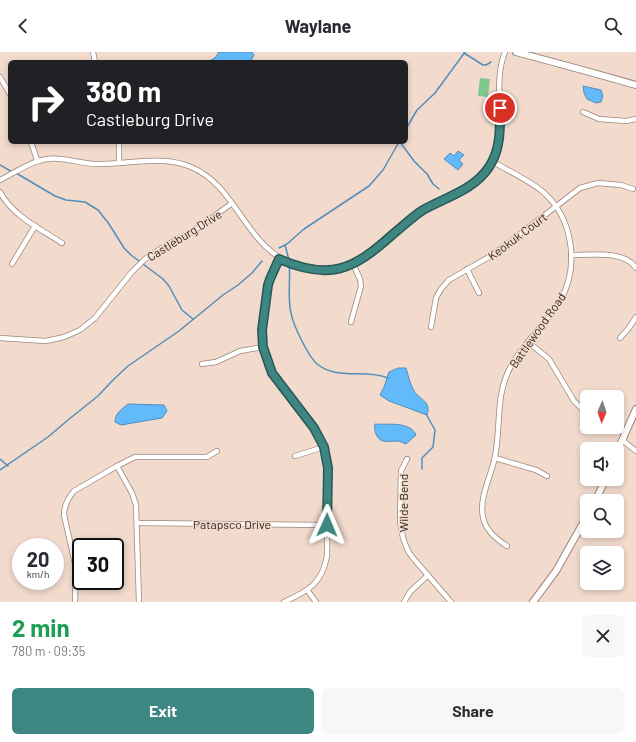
<!DOCTYPE html>
<meta charset="utf-8">
<style>
body{margin:0;font-family:Barlow,sans-serif;background:#f7f7f7;color:#2b2b33;height:100vh;display:flex;flex-direction:column;font-size:15px;white-space:nowrap}
*{box-sizing:border-box;margin:0}
p{font-size:13px;color:#7c7c81}
.icon{flex:none;width:22px;height:22px;fill:none;stroke:currentColor;stroke-width:2;stroke-linecap:round;stroke-linejoin:round}
.map{position:relative;height:550px;overflow:hidden}
.side{display:flex;flex-direction:column;background:#fff;flex:1}
.side>*{flex:none}
.top-card{position:absolute;left:8px;top:8px;width:400px;height:84px;border-radius:6px;box-shadow:0 2px 6px #0003;background:#202124;color:#fff;overflow:hidden}
.needle{width:26px;rotate:182deg}
.buttons{position:absolute;left:580px;top:338px;display:grid;gap:8px}
.buttons a{display:grid;place-items:center;width:44px;height:44px;border-radius:6px;background:#fff;box-shadow:0 2px 6px #0003;font-size:20px}
.speed{position:absolute;left:12px;top:486px;display:flex;gap:8px;font-size:20px;font-weight:700;text-align:center}
.speed>*{display:grid;place-content:center;width:52px;height:52px;border-radius:50%;background:#fff;box-shadow:0 2px 6px #0003;line-height:1}
.speed small{font-size:10px;font-weight:400}
.speed .limit{border:2px solid #111;border-radius:6px;background:#fff;color:#111}
.pin{position:absolute;display:grid;place-items:center;width:34px;height:34px;color:#fff;margin:-17px;border:2px solid #fff;border-radius:50%;box-shadow:0 1px 4px #0007}
.me{position:absolute;width:44px;margin:-22px;rotate:1deg;stroke-linejoin:round;filter:drop-shadow(0 0 3px #0008)}
.turn{display:flex;align-items:center;gap:14px;height:84px;padding:0 12px;font-size:18px}
.turn .icon{width:52px;height:52px;stroke-width:2.5}
.turn b{display:block;font-size:28px;line-height:34px}
.round{display:grid;place-items:center;flex:none;width:42px;height:42px;border-radius:6px;background:#f7f7f7}
.headline{display:flex;align-items:center;justify-content:space-between;height:68px;padding:0 12px}
h1{font-size:24px;font-weight:700;line-height:30px;color:#1e9e55}
.button{display:flex;gap:8px;margin-top:auto;padding:8px 12px}
.button a{flex:1;height:46px;border-radius:6px;background:#3e8681;color:#fff;font-size:16px;font-weight:700;line-height:46px;text-align:center}
.button a+a{background:#f7f7f7;color:#2b2b33}
header{display:flex;justify-content:space-between;align-items:center;height:52px;padding:0 12px;background:#fff;font-size:18px;font-weight:700}
.map>svg:first-child{display:block}
</style>
<header><svg class="icon" aria-label="back" viewBox="0 0 24 24"><path d="M15 5l-7 7 7 7"/></svg>Waylane<svg class="icon" aria-label="search" viewBox="0 0 24 24"><circle cx="10" cy="10" r="6"/><path d="M15 15l6 6"/></svg></header>
<div class="map">
<svg width="636" height="550" viewBox="0 0 636 550">
<rect width="100%" height="100%" fill="#f2dacd"/>
<!-- green -->
<path fill="#7ec78d" d="M 480,26 L 490,27 L 488,45 L 478,44 Z"/>
<!-- water -->
<g fill="#62bafa" stroke="#538eba">
<path d="M 219,0 L 252,0 L 254,3 L 250,10 L 207,10 L 215,6 Z"/>
<path d="M 583,34 L 601,38 L 603,44 L 601,50 L 596,51 L 587,47 L 584,41 Z"/>
<path d="M 458,99 L 464,103 L 459,108 L 463,112 L 458,118 L 444,107 L 450,101 L 454,104 Z"/>
<path d="M 398,316 L 406,316 C 408,323 410,331 413,337 C 418,348 432,348 427,363 L 389,349 L 380,343 L 384,335 L 389,320 Z"/>
<path d="M 128,352 L 164,353 L 167,359 L 162,366 L 121,373 L 115,370 C 115,361 122,357 128,352 Z"/>
<path d="M 375,372 C 388,373 410,369 416,383 L 406,392 C 403,391 400,389 396,389 C 388,389 380,392 376,382 C 375,379 374,376 375,372 Z"/>
</g>
<g fill="none" stroke-linecap="round" stroke-linejoin="round">
<!-- stream -->
<g stroke="#538eba" stroke-width="1.5">
<path d="M 464,1 L 483,13 L 486,13 L 491,10"/>
<path d="M 406,77 L 417,58 L 435,41 L 465,0"/>
<path d="M 400,90 L 414,109 L 427,122 L 433,132 L 439,137"/>
<path d="M 0,113 L 12,120"/>
<path d="M 16,121 L 55,144 L 66,148 L 85,150 L 98,158 L 109,172 L 124,196 L 131,203 L 163,227 L 169,234 L 182,258 L 193,267"/>
<path d="M 285,193 L 289,208"/>
<path d="M 279,196 L 287,192 L 304,177 L 369,134 L 383,118 L 399,90"/>
<path d="M 289,212 C 291,228 287,245 291,261 C 293,273 308,304 317,312 C 321,315 328,319 334,320 C 351,324 371,319 388,326"/>
<path d="M 0,407 L 8,414"/>
<path d="M 422,417 L 422,406 L 433,395 L 435,378 L 426,362"/>
<path d="M 0,418 L 48,385 L 68,368 L 98,344 L 113,328 L 128,314 L 179,279 L 223,243 L 238,233 L 252,221 L 262,209"/>
</g>
<!-- minor casing -->
<g stroke="#9c867a" stroke-width="6">
<g id="minor">
<path d="M 93,0 L 95,10"/>
<path d="M 0,25 L 10,42"/>
<path d="M 583,60 L 599,67 L 626,69 L 636,67"/>
<path d="M 31,90 L 37,108"/>
<path d="M 119,90 L 119,111"/>
<path d="M 492,109 C 508,119 527,127 542,139 C 573,165 580,214 560,249 C 546,272 524,290 511,314 C 494,344 502,377 494,409 C 490,426 479,447 483,465 C 485,478 496,487 507,494"/>
<path d="M 0,128 C 20,118 37,104 60,107 C 73,108 85,112 98,112 C 128,112 162,103 191,115 C 241,136 244,201 304,216 C 323,221 344,217 361,208 C 382,197 396,177 415,164 C 441,146 477,139 492,109 C 509,74 491,35 505,0"/>
<path d="M 0,140 C 13,164 39,176 62,191"/>
<path d="M 571,203 C 590,203 625,198 636,216"/>
<path d="M 279,207 L 270,227 L 268,233 L 262,278 L 263,295 L 268,310 L 279,332 L 314,376 L 319,383 L 326,402 L 328,416 L 327,504 C 322,532 308,539 284,550"/>
<path d="M 12,212 L 35,174"/>
<path d="M 467,217 L 479,241"/>
<path d="M 351,270 L 361,234 L 360,227 L 353,212"/>
<path d="M 431,275 L 436,246 L 441,237 L 449,228 L 494,202 L 580,136 L 598,131 L 621,133 L 633,137"/>
<path d="M 0,286 L 46,289 L 64,285 L 80,278 L 95,266 L 131,221 L 145,207 L 165,194 L 195,178 L 231,152"/>
<path d="M 620,286 L 629,276 L 636,265"/>
<path d="M 528,290 L 549,307 L 574,349 L 587,362"/>
<path d="M 202,312 L 216,310 L 240,299 L 263,295"/>
<path d="M 613,375 L 625,380"/>
<path d="M 622,388 L 636,399"/>
<path d="M 295,404 L 324,395"/>
<path d="M 495,406 L 536,418 L 547,424"/>
<path d="M 407,407 L 401,419 L 400,469 L 403,486 L 408,499 L 413,506 L 451,550"/>
<path d="M 117,414 L 132,441 L 136,453 L 139,550"/>
<path d="M 137,471 L 327,473"/>
<path d="M 308,539 L 316,550"/>
<path d="M 75,550 L 76,516 L 64,463 C 64,453 68,446 74,439 L 117,414 L 135,405 L 207,405 L 217,399"/>
<path d="M 404,550 L 410,540 L 428,523"/>
</g>
</g>
<!-- tertiary casing -->
<g stroke="#9c867a" stroke-width="8">
<g id="tertiary">
<path d="M 516,0 L 586,19 L 636,33"/>
<path d="M 617,400 L 636,357"/>
<path d="M 595,449 L 606,427"/>
<path d="M 533,550 L 556,519 L 587,464"/>
</g>
</g>
<!-- minor -->
<use href="#minor" stroke="#fff" stroke-width="4.5"/>
<!-- tertiary -->
<use href="#tertiary" stroke="#fff" stroke-width="6"/>
</g>
<g fill="none" stroke-linecap="round" stroke-linejoin="round">
<!-- route casing -->
<g stroke="#285754" stroke-width="10">
<path id="route" d="M 327,473 L 328,416 L 324,395 L 314,376 L 272,321 L 263,295 L 262,278 L 268,233 L 270,227 L 279,207 C 330,229 353,218 392,183 C 402,175 412,165 423,158 C 446,145 474,138 489,115 C 501,97 500,77 500,56"/>
</g>
<!-- route -->
<use href="#route" stroke="#3e8681" stroke-width="7"/>
</g>
<g text-anchor="middle" dominant-baseline="central" stroke-width="3" stroke-linejoin="round" paint-order="stroke">
<!-- street labels -->
<g font-size="12" fill="#312823" stroke="#f2dacd">
<text transform="translate(184 183) rotate(-32)">Castleburg Drive</text>
<text transform="translate(517 184) rotate(-37)">Keokuk Court</text>
<text transform="translate(537 278) rotate(-55)">Battlewood Road</text>
<text transform="translate(403 451) rotate(-90)">Wilde Bend</text>
<text x="232" y="472">Patapsco Drive</text>
</g>
</g>
</svg>
<div class="buttons">
<a><svg class="needle" viewBox="-14 -14 28 28"><path d="M0-13l5 13h-10z" fill="#e53935"/><path d="M0 13l5-13h-10z" fill="#7c7c81"/></svg></a>
<a><svg class="icon" aria-label="sound" viewBox="0 0 24 24"><path d="M4 9h4l5-4v14l-5-4H4zM17 9q2 3 0 6"/></svg></a>
<a><svg class="icon" aria-label="search" viewBox="0 0 24 24"><circle cx="10" cy="10" r="6"/><path d="M15 15l6 6"/></svg></a>
<a><svg class="icon" aria-label="layers" viewBox="0 0 24 24"><path d="M12 4l9 5-9 5-9-5zM3 14l9 5 9-5"/></svg></a>
</div>
<div class="speed"><div>20<small>km/h</small></div><div class="limit">30</div></div>
<div class="pin" style="left:500px;top:56px;background:#d93025"><svg class="icon" aria-label="arrive" viewBox="0 0 24 24"><path d="M6 21V4h12l-3 4 3 4H6"/></svg></div>
<svg class="me" style="left:327px;top:473px" viewBox="-20 -20 40 40"><path d="M0-17L14 15 0 8-14 15z" fill="#3e8681" stroke="#fff" stroke-width="4"/></svg>
<div class="top-card">
<div class="turn"><svg class="icon" aria-label="right" viewBox="0 0 24 24"><path d="M7 20v-9h11M14 6l5 5-5 5"/></svg><div><b>380 m</b>Castleburg Drive</div></div>
</div>
</div>
<section class="side">
<div class="headline"><div><h1>2 min</h1><p>780 m · 09:35</p></div><a class="round"><svg class="icon" aria-label="close" viewBox="0 0 24 24"><path d="M6 6l12 12M18 6L6 18"/></svg></a></div>
<div class="button"><a>Exit</a><a>Share</a></div>
</section>
